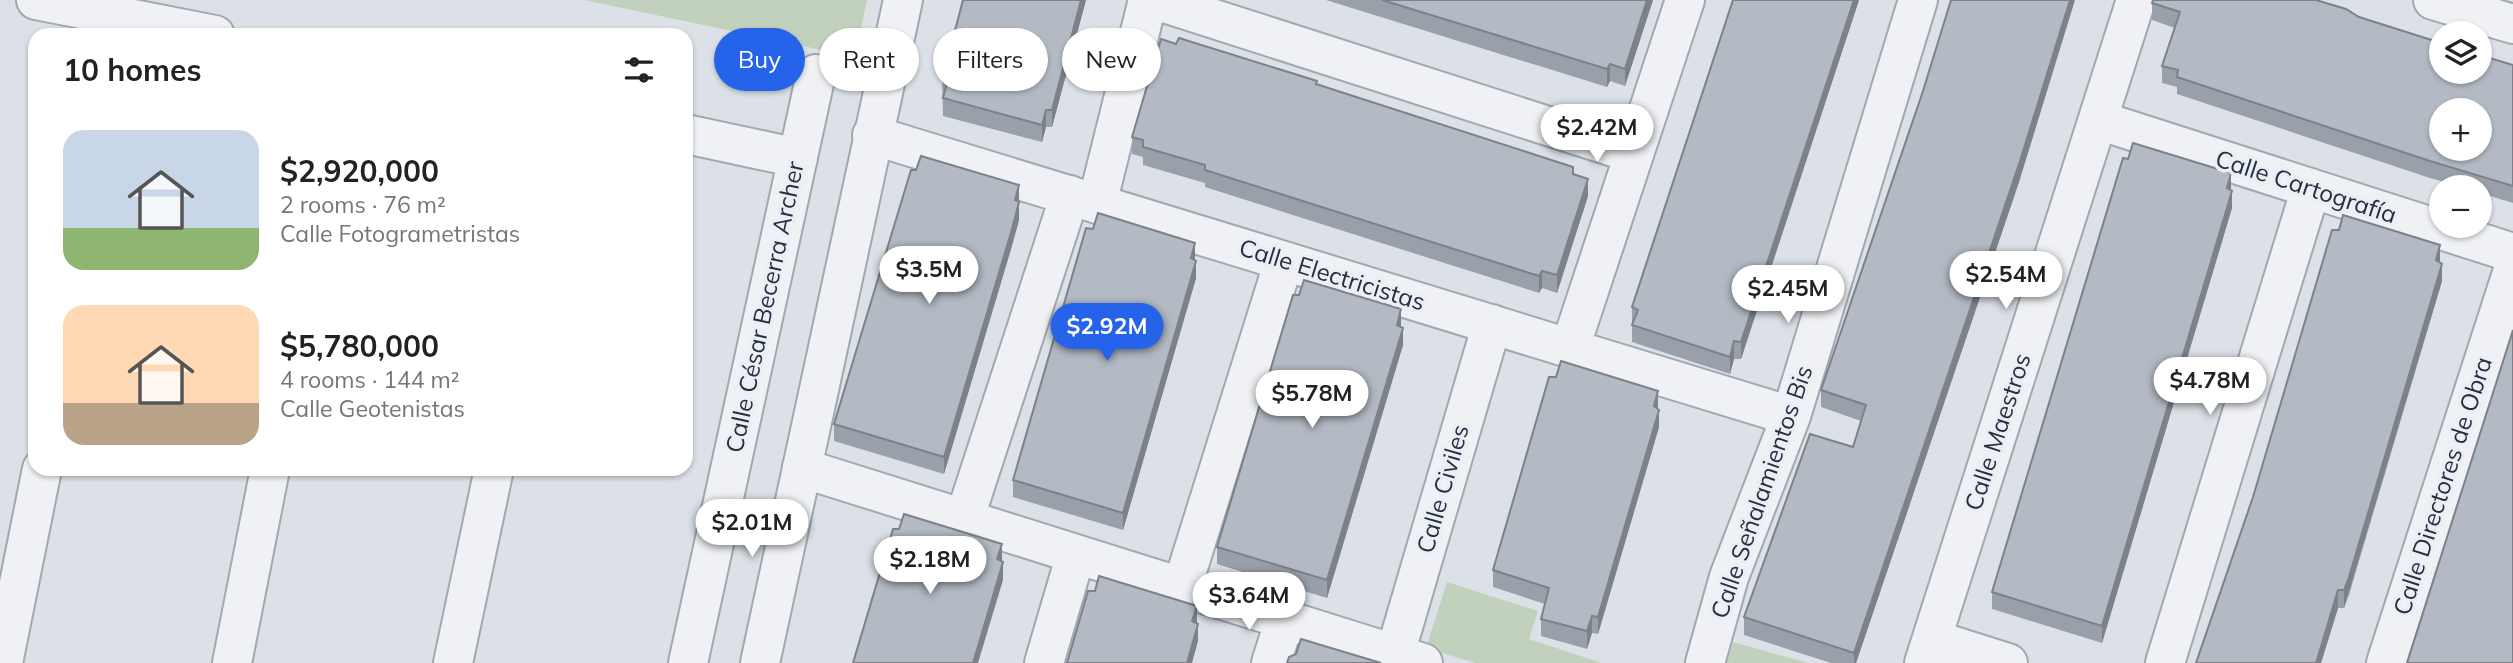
<!DOCTYPE html>
<meta charset="utf-8">
<style>
body{margin:0;font-family:Mulish,sans-serif;background:#f2f2f2;color:#222;height:100vh;display:flex;flex-direction:column;font-size:26px;white-space:nowrap}
*{box-sizing:border-box;margin:0}
p{font-size:23px;color:#767676}
.icon{flex:none;width:38px;height:38px;fill:none;stroke:currentColor;stroke-width:2;stroke-linecap:round;stroke-linejoin:round}
.map{position:relative;flex:1;overflow:hidden}
.sheet{position:absolute;left:28px;top:28px;width:665px;height:448px;display:flex;flex-direction:column;background:#fff;border-radius:21px;box-shadow:0 2px 5px #0004}
.sheet>*{flex:none}
.top-card{position:absolute;left:714px;top:28px;width:665px;height:63px;display:flex;gap:14px}
.fabs{position:absolute;left:2429px;top:21px;display:grid;gap:14px}
.fabs a{display:grid;place-items:center;width:63px;height:63px;border-radius:50%;background:#fff;box-shadow:0 2px 5px #0004;font-size:35px}
.price{position:absolute;translate:-50% -60px;padding:0 16px;border-radius:24px;background:#fff;color:#222;font-size:23px;line-height:46px;filter:drop-shadow(0 2px 4px #0008)}
.price::after{content:'';position:absolute;left:50%;top:42px;width:21px;height:16px;margin-left:-10px;background:inherit;clip-path:polygon(0 0,100% 0,50% 100%)}
.price.selected{background:#2563eb;color:#fff}
ul{padding:0;list-style:none}
li{display:flex;align-items:center;gap:21px;height:175px;padding:0 35px}
li span{display:grid;place-items:center;flex:none;width:196px;height:140px;border-radius:21px;color:#555}
li>.icon{margin-inline-start:auto}
span .icon{width:84px;height:84px;fill:#fffc;stroke-width:1}
li b{font-size:30px}
h2{display:flex;justify-content:space-between;align-items:center;height:84px;padding:0 35px;font-size:30px}
.tag{padding:0 24px;border-radius:32px;background:#fff;box-shadow:0 2px 5px #0004;font-size:24px;line-height:63px}
.tag.selected{background:#2563eb;color:#fff}
.map>svg:first-child{display:block}
.green{fill:#c2d1bd}
.lines{fill:none;stroke-linecap:round;stroke-linejoin:round}
.minor-casing{stroke:#a1a8b1;stroke-width:42}
.tertiary-casing{stroke:#a1a8b1;stroke-width:42}
.minor{stroke:#eff1f5;stroke-width:38}
.tertiary{stroke:#eff1f5;stroke-width:38}
.wall{fill:#9aa0a9}
.shaded-wall{fill:#7d8289}
.building{fill:#b3bac4;stroke:#7d8289;stroke-width:2;fill-rule:evenodd}
.labels{text-anchor:middle;stroke-width:7;stroke-linejoin:round;paint-order:stroke}
.street-label{font-size:24px;fill:#252f3e;stroke:#ebeff5}
</style>
<div class="map">
<svg width="2513" height="663" viewBox="0 0 2513 663">
<rect width="100%" height="100%" fill="#dce1e7"/>
<path class="green" d="M584,0h283l-12,57z
M1447,582l91,29 -9,28 73,24h-127l-49,-15z
M1733,642l75,21h-82z"/>
<g class="lines">
<defs>
<path id="minor" d="M36,0l179,35
M1155,0l477,153
M2098,120l415,133
M686,134l112,24
M872,135l919,281
M1097,204l51,-204
M1570,348l115,-348
M802,468l621,195
M964,520l106,-325
M1182,587l102,-326
M1932,639l76,24
M1395,654l97,-330
M3,663l39,-194
M232,663l38,-194
M453,663l41,-194
M688,663l128,-589
M1044,663l32,-109
M1271,663l14,-44
M1705,663l24,-86 62,-161 127,-416
M1924,663l212,-663
M2165,663l146,-475
M2386,663l127,-393"/>
<path id="tertiary" d="M2433,0l80,24
M760,663l143,-663"/>
</defs>
<use href="#minor" class="minor-casing"/>
<use href="#tertiary" class="tertiary-casing"/>
<use href="#minor" class="minor"/>
<use href="#tertiary" class="tertiary"/>
</g>
<path class="wall" d="M963,0h123l-34,127h-6l-4,15 -99,-26 -1,-36z
M1326,0h327l-28,86 -15,-5 -3,6z
M1733,0h126l-118,359h-7l-4,15 -98,-32v-35z
M2152,3l207,14 154,48v138l-33,-10v-6h-18l-32,-9 -253,-84v-7l-15,-4v-17l13,-38 -23,-8z
M1176,44l141,40 256,90 15,22 -31,97 -15,-5 -3,5 -334,-106v-4l-62,-18v-8l-11,-3v-17z
M1923,91l97,88 -164,484h-25l-87,-28v-18l109,-170 8,-26 -40,-14v-17z
M1019,185v35l-75,254 -110,-33v-17z
M2231,190l1,18 -130,435 -110,-34v-17z
M1195,261l1,17 -73,252 -110,-33v-17z
M2440,263l2,18 -93,314 -5,13h-6l-17,55h-125l57,-166z
M1401,327l2,18 -76,253 -110,-34v-17z
M1658,409l1,18 -61,207 -6,-1 -5,16 -46,-13v-17l4,-15 -52,-17v-17z"/>
<path class="shaded-wall" d="M1081,0h5l-34,127v-17z
M1647,0h6l-28,86v-17z
M1854,0h5l-118,359v-17z
M2070,0h5l-55,179 -164,484h-2v-10z
M1610,64v17l-3,6v-18z
M1046,110v17l-4,15v-17z
M2231,173v17l-4,-2z
M1588,179v17l-31,97v-18z
M1019,185v18l-4,-3z
M2232,191v17l-130,435v-17z
M1019,202v18l-7,26 -68,228v-17z
M1195,243v17l-4,-2z
M2440,245v17l-4,15v-17z
M1196,261v17l-73,252v-17z
M2442,264v17l-98,327v-18z
M1542,271v17l-3,5v-17z
M1401,309v17l-4,16v-17z
M1403,328v17l-76,253v-18z
M1734,341v18l-4,15v-17z
M1658,391v17l-4,16v-18z
M1659,410v17l-61,207v-17z
M1002,544v17l-5,15v-17z
M1003,562v18l-25,83h-5z
M2338,590v18l-17,55h-5z
M1197,606v17l-5,-2z
M1592,616v17l-5,16v-18z
M1198,624v17l-6,22h-5z"/>
<path class="building" d="M963,0h118l-29,110h-6l-4,15 -99,-27 4,-15 -5,-3z
M1382,0h265l-22,69 -15,-5 -3,5z
M1733,0h121l-113,342 -7,-1 -4,16 -98,-32 6,-15 -6,-3z
M1951,0h119l-50,161 -166,492 -110,-36 66,-183 43,13 13,-42 -45,-15 102,-299z
M2153,0h163l30,9 13,8 82,26v29h39v-17l33,10v121l-83,-25 -253,-84 1,-7 -16,-4 18,-54 -28,-9zM2441,110h39v39h-39z
M1179,38l138,43 -1,3 257,83v7l15,5 -31,96 -15,-4 -3,5 -334,-106v-5l-62,-18v-7l-11,-3 29,-98 15,5z
M2133,143l98,30 -4,15 5,3 -130,435 -110,-34 131,-434 5,1z
M921,156l98,29 -4,15 4,2 -7,27 -68,228 -110,-33 77,-254h5z
M1098,213l97,30 -4,15 5,3 -73,252 -110,-33 73,-252 7,1z
M2343,215l97,30 -4,15 6,4 -93,313 -5,13h-6l-22,73h-120l57,-166 79,-267h7z
M1304,280l97,29 -4,16 6,3 -76,252 -110,-33 76,-252h6z
M2513,330v333h-106z
M1561,361l97,30 -4,15 5,4 -61,207 -6,-1 -5,15 -46,-12 8,-31 -56,-18 56,-193h7z
M904,514l98,30 -5,15 6,3 -30,101h-120l40,-134h6z
M1099,576l98,30 -5,15 6,3 -11,39h-120l21,-72h7z
M1301,639l80,24h-94l2,-6 7,-3z"/>
<g class="labels">
<g class="street-label">
<text transform="translate(2306 187) rotate(18)" y="8">Calle Cartografía</text>
<text transform="translate(1332 275) rotate(17)" y="8">Calle Electricistas</text>
<text transform="translate(765 307) rotate(-78)" y="8">Calle César Becerra Archer</text>
<text transform="translate(1998 432) rotate(-72)" y="8">Calle Maestros</text>
<text transform="translate(2443 486) rotate(-72)" y="8">Calle Directores de Obra</text>
<text transform="translate(1443 489) rotate(-74)" y="8">Calle Civiles</text>
<text transform="translate(1762 492) rotate(-71)" y="8">Calle Señalamientos Bis</text>
</g>
</g>
</svg>
<div class="fabs">
<a><svg class="icon" aria-label="layers" viewBox="0 0 24 24"><path d="M12 4l9 5-9 5-9-5zM3 14l9 5 9-5"/></svg></a>
<a>+</a>
<a>−</a>
</div>
<b class="price" style="left:1597px;top:164px">$2.42M</b>
<b class="price" style="left:929px;top:306px">$3.5M</b>
<b class="price" style="left:2006px;top:311px">$2.54M</b>
<b class="price" style="left:1788px;top:325px">$2.45M</b>
<b class="price selected" style="left:1107px;top:363px">$2.92M</b>
<b class="price" style="left:2210px;top:417px">$4.78M</b>
<b class="price" style="left:1312px;top:430px">$5.78M</b>
<b class="price" style="left:752px;top:559px">$2.01M</b>
<b class="price" style="left:930px;top:596px">$2.18M</b>
<b class="price" style="left:1249px;top:632px">$3.64M</b>
<div class="top-card">
<a class="tag selected">Buy</a>
<a class="tag">Rent</a>
<a class="tag">Filters</a>
<a class="tag">New</a>
</div>
<section class="sheet">
<h2>10 homes<svg class="icon" aria-label="filters" viewBox="0 0 24 24"><path d="M4 7h16M4 17h16"/><circle cx="9" cy="7" r="2"/><circle cx="15" cy="17" r="2"/></svg></h2>
<ul>
<li><span style="background:linear-gradient(#c9d6e8 70%,#8fb573 0)"><svg class="icon" aria-label="home" viewBox="0 0 24 24"><path d="M3 11l9-7 9 7M6 9v11h12V9"/></svg></span><div><b>$2,920,000</b><p>2 rooms · 76 m²</p><p>Calle Fotogrametristas</p></div></li>
<li><span style="background:linear-gradient(#ffd9b3 70%,#b9a48a 0)"><svg class="icon" aria-label="home" viewBox="0 0 24 24"><path d="M3 11l9-7 9 7M6 9v11h12V9"/></svg></span><div><b>$5,780,000</b><p>4 rooms · 144 m²</p><p>Calle Geotenistas</p></div></li>
</ul>
</section>
</div>
